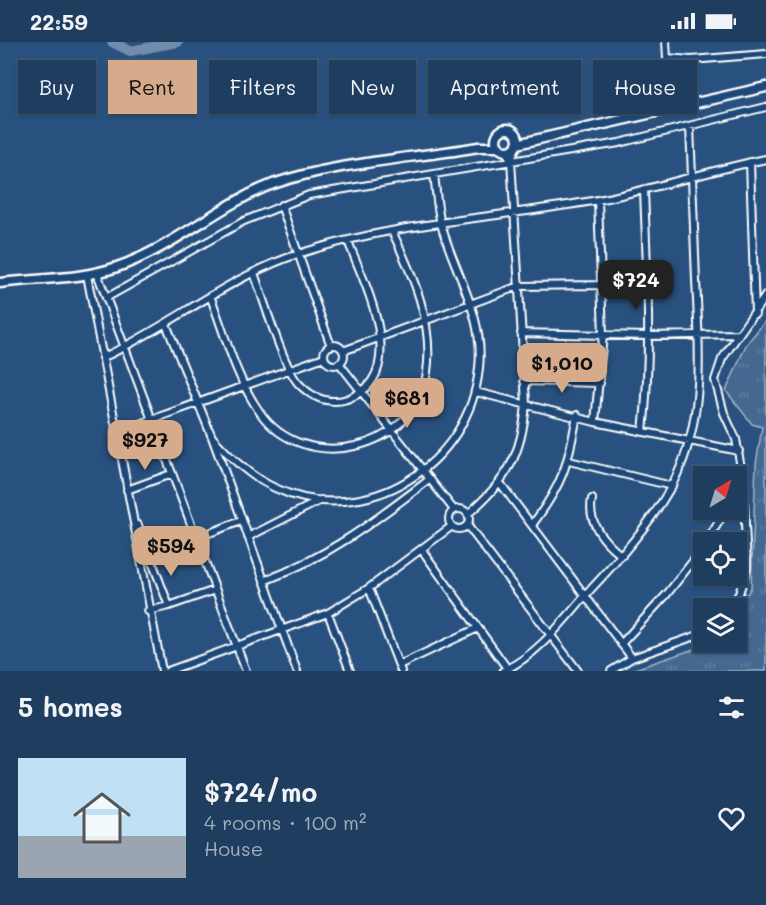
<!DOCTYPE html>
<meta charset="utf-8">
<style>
body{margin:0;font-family:Mali,sans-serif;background:#2b4868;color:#f1f3f6;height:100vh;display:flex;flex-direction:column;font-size:22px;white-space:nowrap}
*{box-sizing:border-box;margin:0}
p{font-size:20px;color:#a1aebd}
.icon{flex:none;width:33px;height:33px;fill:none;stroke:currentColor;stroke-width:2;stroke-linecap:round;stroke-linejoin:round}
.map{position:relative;height:629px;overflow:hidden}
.side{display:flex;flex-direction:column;background:#1e3d5f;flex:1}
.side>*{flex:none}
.hud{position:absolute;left:18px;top:18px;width:730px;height:54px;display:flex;gap:12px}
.needle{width:39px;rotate:38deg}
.fabs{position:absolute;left:693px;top:424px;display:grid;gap:12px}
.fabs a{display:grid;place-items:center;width:54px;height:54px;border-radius:0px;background:#1e3d5f;box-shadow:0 2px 4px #0004,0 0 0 2px #3c5674;font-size:30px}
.price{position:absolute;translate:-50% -51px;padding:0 14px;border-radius:12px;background:#d6ab8b;color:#111;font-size:20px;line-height:39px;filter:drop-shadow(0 2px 3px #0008)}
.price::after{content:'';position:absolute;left:50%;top:36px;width:18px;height:14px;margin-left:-9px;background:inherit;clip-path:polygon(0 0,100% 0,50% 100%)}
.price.on{background:#222;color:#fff}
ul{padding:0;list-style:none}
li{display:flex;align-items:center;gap:18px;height:150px;padding:0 18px}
li span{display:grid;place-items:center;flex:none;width:168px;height:120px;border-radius:0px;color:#555}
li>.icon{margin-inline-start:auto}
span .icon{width:72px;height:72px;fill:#fffc;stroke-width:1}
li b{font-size:26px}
h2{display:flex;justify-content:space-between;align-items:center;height:72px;padding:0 18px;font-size:26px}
.pill{padding:0 21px;border-radius:0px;background:#1e3d5f;box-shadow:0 2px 4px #0004,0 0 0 2px #3c5674;font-size:21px;line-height:54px}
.pill.on{background:#d6ab8b;color:#111}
.status{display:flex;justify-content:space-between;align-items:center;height:42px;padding:0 30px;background:#1e3d5f;direction:ltr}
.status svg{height:16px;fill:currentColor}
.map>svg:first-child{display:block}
.grass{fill:url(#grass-tufts);stroke:#a2b4c8;stroke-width:1.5}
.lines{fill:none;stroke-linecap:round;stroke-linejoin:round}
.river{stroke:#718dab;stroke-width:10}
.street-casing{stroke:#fff;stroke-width:10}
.secondary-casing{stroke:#fff;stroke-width:13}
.street{stroke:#1f4a7a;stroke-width:6}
.secondary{stroke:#1f4a7a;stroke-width:8}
</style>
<div class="status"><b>22:59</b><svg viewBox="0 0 49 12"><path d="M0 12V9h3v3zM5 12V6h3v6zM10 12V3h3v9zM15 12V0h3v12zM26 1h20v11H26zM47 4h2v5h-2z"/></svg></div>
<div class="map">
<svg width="766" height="629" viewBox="0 0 766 629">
<defs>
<pattern id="grass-tufts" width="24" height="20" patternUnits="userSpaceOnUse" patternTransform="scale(1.5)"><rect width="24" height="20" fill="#446890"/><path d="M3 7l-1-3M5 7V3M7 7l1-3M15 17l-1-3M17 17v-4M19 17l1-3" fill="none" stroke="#607fa1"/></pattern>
</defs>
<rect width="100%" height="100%" fill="#28517f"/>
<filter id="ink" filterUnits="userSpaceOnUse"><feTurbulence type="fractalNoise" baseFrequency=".0167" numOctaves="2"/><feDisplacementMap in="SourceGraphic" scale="12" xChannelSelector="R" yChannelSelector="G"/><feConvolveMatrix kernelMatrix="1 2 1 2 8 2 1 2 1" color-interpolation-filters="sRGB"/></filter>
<g filter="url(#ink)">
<path class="grass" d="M766,278v351h-137l86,-29h21l1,-33 14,-21 5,-124 6,-37 -10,-3 -26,-33 20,-46z"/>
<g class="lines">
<path class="river" d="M112,0l18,9 48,-9"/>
<defs>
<path id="street" d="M666,0l1,16 24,2 75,-6
M505,108l6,10
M750,120l5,152
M281,163l50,141
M97,231l149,398
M254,231c9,24 29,93 44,110 13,14 30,22 49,16 66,-23 17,-116 1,-158
M87,233l75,396
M106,256l138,-77 65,-26 310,-52 147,-36
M211,256c14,37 25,80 48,113 44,66 158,40 168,-39 7,-49 -14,-96 -34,-139
M166,282l46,113 85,234
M521,291l128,3 89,-2
M324 313a10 10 0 1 1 20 0a10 10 0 1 1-20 0Z
M343,309l176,-65 81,-1
M102,316c67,-31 126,-81 196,-104 97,-32 201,-36 300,-54 57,-11 112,-30 168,-41
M339,321l115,147
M524,339l76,2
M476,350l119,30 144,29
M595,380l8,-87 -5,-135
M643,390c9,-81 4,-161 1,-242
M115,391l209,-76
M212,395c19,21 37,39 63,51 91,43 195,-23 204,-120 6,-52 -25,-96 -38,-144 -4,-16 -5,-34 -7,-50
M569,419l103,25
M500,441l132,175
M127,448l44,-16
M736,450l7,-12
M592,457c-5,23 12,43 30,57
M449 477a10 10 0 1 1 20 0a10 10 0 1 1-20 0Z
M468,472c39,-34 54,-58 58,-111l-15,-243 5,-13
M138,483l31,81 -21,5
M467,483l111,146
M532,483c31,-41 36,-60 45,-110
M248,495l73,-37
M196,496l45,-17
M706,501l20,-33
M422,508l87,121
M264,539c65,-24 112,-61 166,-102
M369,546l32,83
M169,564l46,-16
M728,567l11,-15 8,-27 -4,-87 -7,-41 -12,-26 -9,-33 7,-21 44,-64
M328,571l22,58
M621,602l46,-50 37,-47
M399,623l79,-37
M168,629l160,-58 41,-25 83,-62
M503,629c38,-18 62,-53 89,-83 30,-32 72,-80 88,-120 25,-59 19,-126 16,-188 -2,-52 -4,-103 -6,-154
M611,629l21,-13 72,-25"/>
<path id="secondary" d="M496 98a11 11 0 1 1 22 0a11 11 0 1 1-22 0Z
M517,102l249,-57
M0,241c38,-5 80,-3 117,-16 56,-19 101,-62 156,-83 60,-21 141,-26 206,-37h20"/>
</defs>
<use href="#street" class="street-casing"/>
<use href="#secondary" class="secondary-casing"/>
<use href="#street" class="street"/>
<use href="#secondary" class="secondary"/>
</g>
</g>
</svg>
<div class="fabs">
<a><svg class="needle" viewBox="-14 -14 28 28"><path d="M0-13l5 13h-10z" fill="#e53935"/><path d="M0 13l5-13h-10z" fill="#a1aebd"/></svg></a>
<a><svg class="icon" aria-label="locate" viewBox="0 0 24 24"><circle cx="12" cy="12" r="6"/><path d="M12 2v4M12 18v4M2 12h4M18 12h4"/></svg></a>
<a><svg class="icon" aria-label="layers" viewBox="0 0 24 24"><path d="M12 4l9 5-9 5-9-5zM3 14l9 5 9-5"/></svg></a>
</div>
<b class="price on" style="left:636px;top:269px">$724</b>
<b class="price" style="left:562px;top:352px">$1,010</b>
<b class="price" style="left:407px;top:387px">$681</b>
<b class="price" style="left:145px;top:429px">$927</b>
<b class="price" style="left:171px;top:535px">$594</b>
<div class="hud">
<a class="pill">Buy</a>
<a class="pill on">Rent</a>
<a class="pill">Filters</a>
<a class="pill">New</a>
<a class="pill">Apartment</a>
<a class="pill">House</a>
</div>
</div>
<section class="side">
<h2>5 homes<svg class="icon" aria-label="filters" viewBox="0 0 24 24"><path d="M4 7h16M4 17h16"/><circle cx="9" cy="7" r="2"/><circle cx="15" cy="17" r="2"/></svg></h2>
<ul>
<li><span style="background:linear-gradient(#bfe0f5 65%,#9aa5b1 0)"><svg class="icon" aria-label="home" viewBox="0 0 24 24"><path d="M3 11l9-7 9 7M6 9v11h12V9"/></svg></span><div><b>$724/mo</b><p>4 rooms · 100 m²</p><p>House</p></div><svg class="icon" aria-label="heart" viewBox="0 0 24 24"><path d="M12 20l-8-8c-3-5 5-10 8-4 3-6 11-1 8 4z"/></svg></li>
</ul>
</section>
